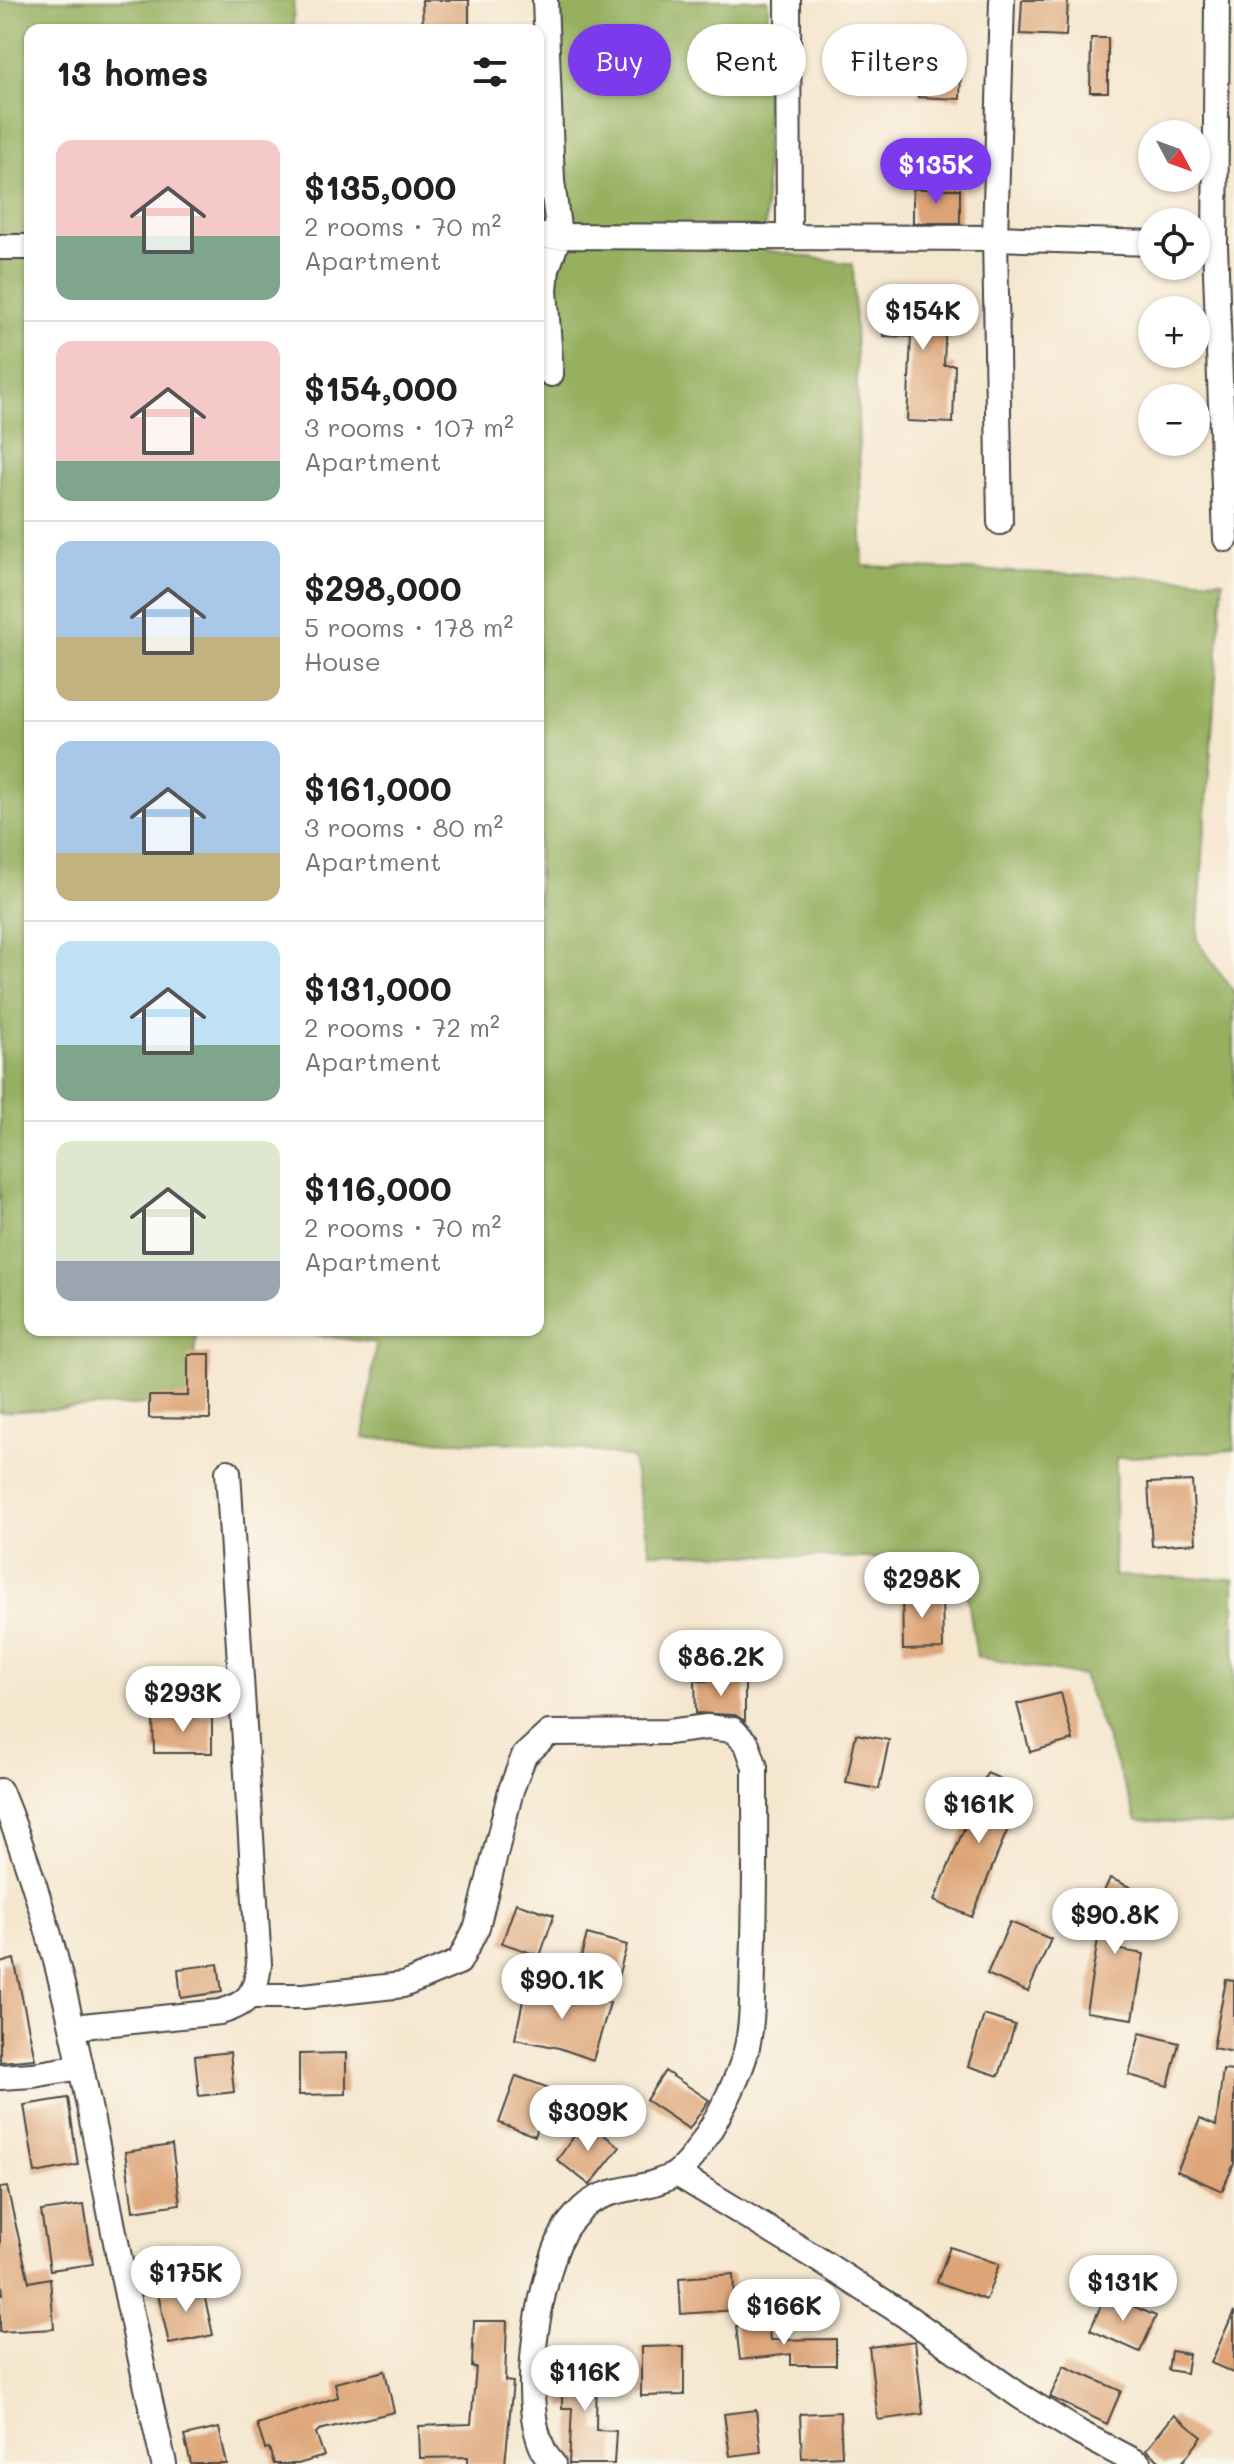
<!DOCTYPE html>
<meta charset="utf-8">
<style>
body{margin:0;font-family:Mali,sans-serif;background:#f6f6f6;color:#202124;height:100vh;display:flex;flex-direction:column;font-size:30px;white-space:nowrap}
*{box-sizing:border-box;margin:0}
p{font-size:26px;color:#757577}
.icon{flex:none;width:44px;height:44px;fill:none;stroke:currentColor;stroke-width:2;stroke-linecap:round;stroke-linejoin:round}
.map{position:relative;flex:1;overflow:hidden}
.sheet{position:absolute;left:24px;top:24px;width:520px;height:1312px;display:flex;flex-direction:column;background:#fff;border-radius:16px;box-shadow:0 2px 6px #0004}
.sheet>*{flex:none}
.top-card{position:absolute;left:568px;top:24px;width:546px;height:72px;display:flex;gap:16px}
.needle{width:52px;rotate:131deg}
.buttons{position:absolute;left:1138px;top:120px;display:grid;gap:16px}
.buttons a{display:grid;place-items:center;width:72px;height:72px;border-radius:50%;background:#fff;box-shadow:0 2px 6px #0004;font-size:40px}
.price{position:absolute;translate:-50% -68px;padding:0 18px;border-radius:28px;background:#fff;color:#222;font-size:26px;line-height:52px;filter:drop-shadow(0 2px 4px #0008)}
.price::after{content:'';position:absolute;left:50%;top:48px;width:24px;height:18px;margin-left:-12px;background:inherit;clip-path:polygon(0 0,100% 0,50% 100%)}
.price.current{background:#7c3aed;color:#fff}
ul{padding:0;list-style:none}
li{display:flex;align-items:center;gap:24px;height:200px;padding:0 32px}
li+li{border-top:2px solid #e0e0e0}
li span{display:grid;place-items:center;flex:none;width:224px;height:160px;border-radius:16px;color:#555}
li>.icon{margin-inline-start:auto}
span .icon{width:96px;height:96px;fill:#fffc;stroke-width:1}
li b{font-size:34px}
h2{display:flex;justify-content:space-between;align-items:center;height:96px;padding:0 32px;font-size:34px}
.tag{padding:0 28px;border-radius:36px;background:#fff;box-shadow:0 2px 6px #0004;font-size:28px;line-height:72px}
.tag.current{background:#7c3aed;color:#fff}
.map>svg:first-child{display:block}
.forest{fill:#96b061;stroke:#606e46;stroke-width:2}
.building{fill:#dda477}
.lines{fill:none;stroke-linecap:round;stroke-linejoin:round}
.street-casing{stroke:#494743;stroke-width:28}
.street{stroke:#fff;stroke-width:24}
</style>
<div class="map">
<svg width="1234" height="2464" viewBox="0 0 1234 2464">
<rect width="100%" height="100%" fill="#fbf7ec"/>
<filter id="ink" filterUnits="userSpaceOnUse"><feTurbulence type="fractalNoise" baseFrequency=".0125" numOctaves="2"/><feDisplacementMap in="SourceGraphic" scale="16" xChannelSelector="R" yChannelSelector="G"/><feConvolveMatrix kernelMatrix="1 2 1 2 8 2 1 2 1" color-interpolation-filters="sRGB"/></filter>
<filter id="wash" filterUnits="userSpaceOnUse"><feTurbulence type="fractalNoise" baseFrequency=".006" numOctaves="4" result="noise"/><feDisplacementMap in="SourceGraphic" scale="32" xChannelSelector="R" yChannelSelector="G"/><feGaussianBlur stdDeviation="1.8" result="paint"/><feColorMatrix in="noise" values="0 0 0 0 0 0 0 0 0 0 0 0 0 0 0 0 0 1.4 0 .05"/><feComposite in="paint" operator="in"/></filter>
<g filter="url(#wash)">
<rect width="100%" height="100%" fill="#f5e6ce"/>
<path class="forest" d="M0,0h294l-1,30h-263v1300h167l-8,72 -189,10z
M556,0h212l-3,250 88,14 10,302 360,14 -26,360 37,52v458l-118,8 -2,118 120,3v247l-97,-6 -54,-144 -106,-19 -15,-96 -312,-9 -18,-94 -82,-14 -186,-6 12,-95 -96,-13h258v-1074h5z"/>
<g id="blocks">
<path class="building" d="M422,0h47v29l-46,1z
M1022,0h46l-2,36 -46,-2z
M1091,38h17v54h-18z
M920,47l42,2 -2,50 -42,-2z
M913,189h47v34h-47z
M885,290l62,2 -3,73h11l-2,58 -46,-2 4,-84 -28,-1z
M188,1354h22v65l-61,-1v-22h39z
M1192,1481l4,62 -44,3 -4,-63z
M942,1589l1,60 -40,1 -1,-60z
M695,1681h50v40l-10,-6 -39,-2z
M1061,1693l12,47 -43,12 -13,-48z
M212,1715v38h-58l-1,-37z
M856,1734l33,6 -10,49 -33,-6z
M987,1773l37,16 -52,128 -38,-16z
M1110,1878l31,14 -26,57 29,5 -11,65 -47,-7 14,-85 -10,-4z
M516,1903l38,12 -14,41 -38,-13z
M1010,1922l41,17 -23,53 -41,-18z
M587,1934l40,11 -10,35 -39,-12z
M14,1959l21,100 -35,3v-99z
M218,1964l4,28 -41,6 -3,-29z
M1226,1980l8,1v71l-21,-4z
M526,1986l84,17 -17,57 -34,-12 -44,-9z
M984,2015l31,10 -16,51 -31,-10z
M1140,2033l39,10 -11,43 -39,-11z
M230,2052l4,40 -35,4 -4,-40z
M346,2053v41l-47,1v-41z
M1223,2070l11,1v93l-12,27 -45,-20 23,-52 16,7z
M665,2071l44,29 -20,29 -43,-29z
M516,2076l36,13 -17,47 -36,-13z
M68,2098l10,67 -43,8 -11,-68z
M585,2121l35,26 -30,38 -33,-25z
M172,2145l8,59 -47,7 -8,-59z
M7,2187l22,95 21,-4 4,51 -54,3v-39l3,1 -3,-31v-75z
M84,2205l9,59 -43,6 -9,-59z
M950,2247l49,17 -13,36 -49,-18z
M733,2274l2,36 -54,4 -2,-36z
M202,2285l11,50 -44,9 -11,-50z
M1106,2294l50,22 -16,36 -50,-22z
M1234,2311v62l-23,-10z
M474,2321h33l-2,60 8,1 -8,82h-37v-7l-48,1 -1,-32 52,-2 5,-57h-4z
M768,2322l2,18 66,-1v26h-45v-11l-51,6 -4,-34z
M915,2341l8,73 -45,6 -9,-73z
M684,2346v49l-43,1v-49z
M1171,2351l18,3 -3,19 -18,-3z
M562,2357h35l-1,73 20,1 -2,33h-45l3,-56h-10z
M1064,2366l57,25 -14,33 -57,-27z
M385,2371l9,41 -75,18 -3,3 8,23 -26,8h-24l-5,-16 -4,1 -8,-25 81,-27 -3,-14z
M756,2410l5,42 -31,4 -6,-42z
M840,2412l2,44 -40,2 -2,-44z
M1174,2415l28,22 -21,27h-18l-17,-14z
M219,2428l8,36h-36l-7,-28z"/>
</g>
</g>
<g filter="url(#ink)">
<use href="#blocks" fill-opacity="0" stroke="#494743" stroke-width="2"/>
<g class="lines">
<defs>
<path id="street" d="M545,0l7,181 7,54 -12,34 -2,21 6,84
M788,0l1,236
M1217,0l-2,245 11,294
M538,236l457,2 157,5
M0,247h30
M1000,522l-5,-284 7,-238
M0,1791c54,130 80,268 107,405 17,90 37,179 57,268
M250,1996h54l99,-11 56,-23 18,-35 34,-137 13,-34 25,-23 119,-1 39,-5 26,3 14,14 8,23c0,66 1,133 -2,200 -1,27 0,57 -7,84 -8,31 -44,101 -68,121 -6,6 -19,9 -27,12 -23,6 -50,7 -68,24 -6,6 -15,15 -19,23 -25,48 -52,190 -11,233
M73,2027l147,-15c29,-8 36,-19 39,-48l-31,-492
M0,2077l33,-2 48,-8
M677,2174l139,84 87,56 117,82 60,37 59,31"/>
</defs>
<use href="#street" class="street-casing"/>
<use href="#street" class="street"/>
</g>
</g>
</svg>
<div class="buttons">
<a><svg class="needle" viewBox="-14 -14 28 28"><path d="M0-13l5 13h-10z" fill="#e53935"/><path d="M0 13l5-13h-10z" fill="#757577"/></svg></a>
<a><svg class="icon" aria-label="locate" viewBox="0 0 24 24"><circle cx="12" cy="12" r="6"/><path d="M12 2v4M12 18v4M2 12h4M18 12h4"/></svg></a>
<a>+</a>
<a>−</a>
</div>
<b class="price current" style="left:936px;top:206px">$135K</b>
<b class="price" style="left:923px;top:352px">$154K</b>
<b class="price" style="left:922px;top:1620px">$298K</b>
<b class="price" style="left:721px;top:1698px">$86.2K</b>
<b class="price" style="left:183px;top:1734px">$293K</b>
<b class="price" style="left:979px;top:1845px">$161K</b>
<b class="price" style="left:1115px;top:1956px">$90.8K</b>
<b class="price" style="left:562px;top:2021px">$90.1K</b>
<b class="price" style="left:588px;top:2153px">$309K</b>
<b class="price" style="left:186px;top:2314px">$175K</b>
<b class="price" style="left:1123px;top:2323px">$131K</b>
<b class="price" style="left:784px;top:2347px">$166K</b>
<b class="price" style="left:585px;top:2413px">$116K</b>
<div class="top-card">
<a class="tag current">Buy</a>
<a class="tag">Rent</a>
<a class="tag">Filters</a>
</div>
<section class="sheet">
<h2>13 homes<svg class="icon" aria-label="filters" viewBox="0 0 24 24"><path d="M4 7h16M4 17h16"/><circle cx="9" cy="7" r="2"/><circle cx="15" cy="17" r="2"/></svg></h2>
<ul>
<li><span style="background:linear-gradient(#f6c9c9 60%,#7fa58c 0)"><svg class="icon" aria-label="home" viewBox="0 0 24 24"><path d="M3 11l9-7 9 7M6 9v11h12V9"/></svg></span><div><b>$135,000</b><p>2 rooms · 70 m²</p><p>Apartment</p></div></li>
<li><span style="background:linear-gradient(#f6c9c9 75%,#7fa58c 0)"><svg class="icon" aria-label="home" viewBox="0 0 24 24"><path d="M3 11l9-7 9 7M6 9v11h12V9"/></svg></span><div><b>$154,000</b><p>3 rooms · 107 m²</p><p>Apartment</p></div></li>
<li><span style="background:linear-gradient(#a9c7e8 60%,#c2b280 0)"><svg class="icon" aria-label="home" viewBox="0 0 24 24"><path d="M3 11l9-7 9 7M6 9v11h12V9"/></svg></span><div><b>$298,000</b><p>5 rooms · 178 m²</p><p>House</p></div></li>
<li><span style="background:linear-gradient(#a9c7e8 70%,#c2b280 0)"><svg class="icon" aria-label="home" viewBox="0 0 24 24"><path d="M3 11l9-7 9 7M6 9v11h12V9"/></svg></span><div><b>$161,000</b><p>3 rooms · 80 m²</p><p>Apartment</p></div></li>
<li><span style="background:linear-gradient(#bfe0f5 65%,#7fa58c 0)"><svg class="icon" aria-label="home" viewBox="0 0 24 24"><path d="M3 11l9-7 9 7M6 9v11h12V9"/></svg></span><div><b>$131,000</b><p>2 rooms · 72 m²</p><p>Apartment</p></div></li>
<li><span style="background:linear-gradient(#dfe7d0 75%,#9aa5b1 0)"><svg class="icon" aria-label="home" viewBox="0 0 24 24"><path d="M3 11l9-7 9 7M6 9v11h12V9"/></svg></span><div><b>$116,000</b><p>2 rooms · 70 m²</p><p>Apartment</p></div></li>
</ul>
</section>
</div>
